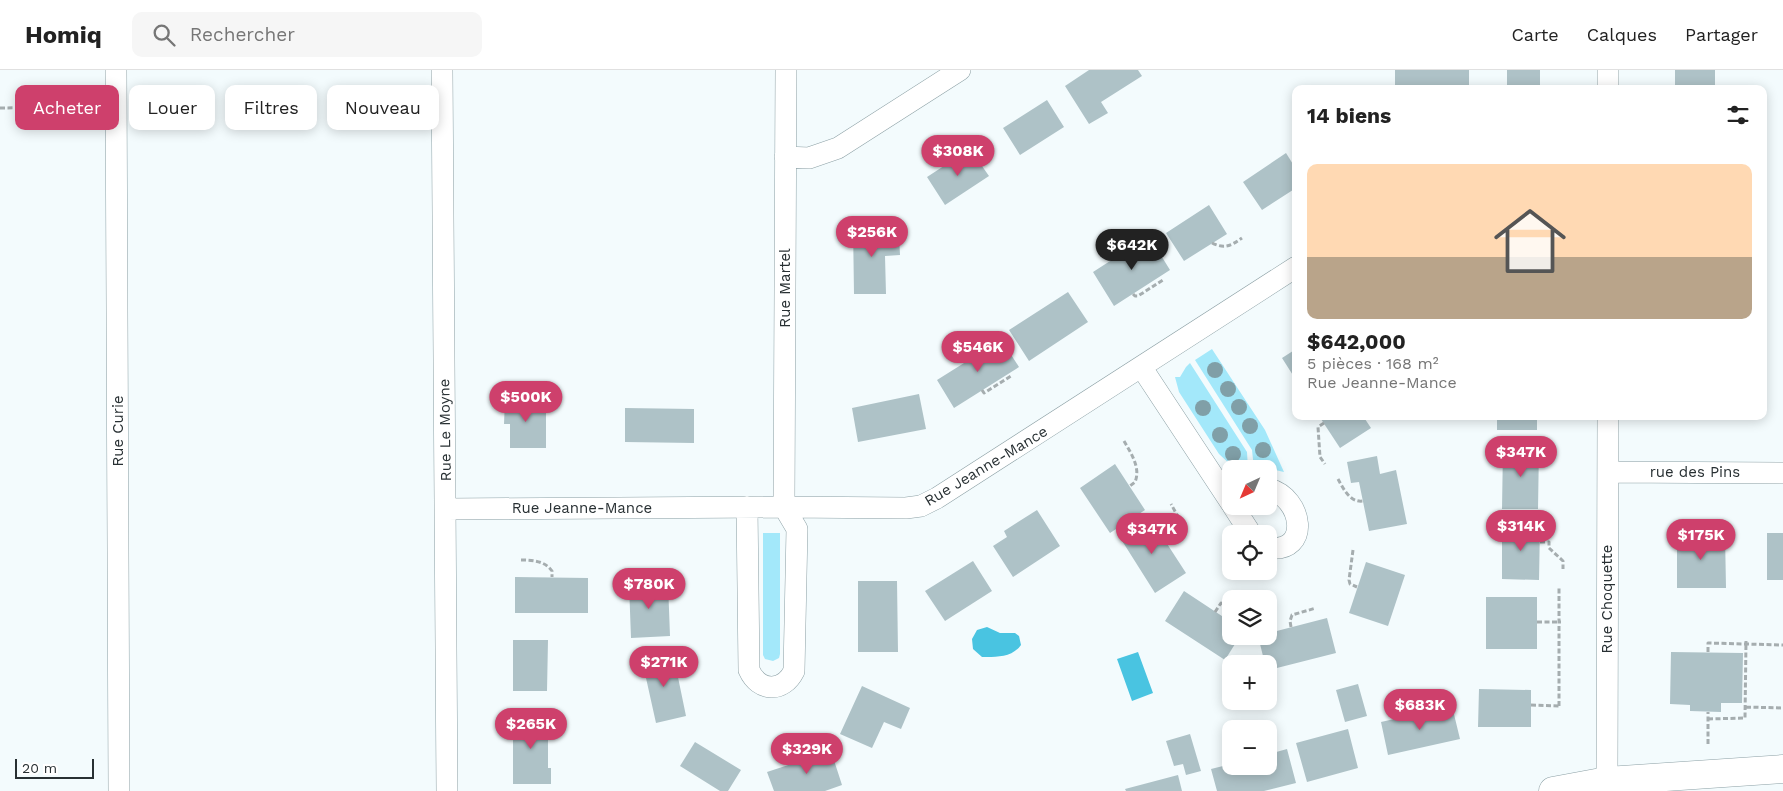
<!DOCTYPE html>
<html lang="fr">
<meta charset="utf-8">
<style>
body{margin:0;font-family:"Work Sans",sans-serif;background:#f6f6f6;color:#222;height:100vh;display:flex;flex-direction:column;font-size:19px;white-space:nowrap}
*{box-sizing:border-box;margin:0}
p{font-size:16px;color:#767676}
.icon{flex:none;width:28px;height:28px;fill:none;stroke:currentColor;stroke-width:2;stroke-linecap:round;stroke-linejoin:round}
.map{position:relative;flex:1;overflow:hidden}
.sheet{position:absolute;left:1292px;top:15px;width:475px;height:335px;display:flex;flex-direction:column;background:#fff;border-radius:10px;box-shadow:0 2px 12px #0003}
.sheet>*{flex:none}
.hud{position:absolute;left:15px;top:15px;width:475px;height:45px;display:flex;gap:10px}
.needle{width:32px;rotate:224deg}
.controls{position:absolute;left:1222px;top:390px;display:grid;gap:10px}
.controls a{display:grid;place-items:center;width:55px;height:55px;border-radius:10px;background:#fff;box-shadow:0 2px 12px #0003;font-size:25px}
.scale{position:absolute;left:15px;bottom:12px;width:79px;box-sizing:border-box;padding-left:5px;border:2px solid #283033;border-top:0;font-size:14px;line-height:18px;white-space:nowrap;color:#283033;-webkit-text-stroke:4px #fff;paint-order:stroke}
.price{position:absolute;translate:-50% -42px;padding:0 11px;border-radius:18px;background:#ce406c;color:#fff;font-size:16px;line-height:32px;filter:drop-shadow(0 1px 2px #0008)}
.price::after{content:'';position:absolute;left:50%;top:30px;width:15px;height:11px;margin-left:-8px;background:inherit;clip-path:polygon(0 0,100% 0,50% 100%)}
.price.active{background:#222;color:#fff}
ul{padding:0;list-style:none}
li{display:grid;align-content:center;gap:10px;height:265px;padding:0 15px}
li+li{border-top:1px solid #e0e0e0}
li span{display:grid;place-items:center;height:155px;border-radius:10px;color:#555}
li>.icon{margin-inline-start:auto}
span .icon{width:90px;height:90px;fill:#fffc;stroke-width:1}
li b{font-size:21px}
h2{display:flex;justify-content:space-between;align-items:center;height:60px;padding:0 15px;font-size:21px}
.tag{padding:0 18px;border-radius:10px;background:#fff;box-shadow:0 2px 12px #0003;font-size:18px;line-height:45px}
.tag.active{background:#ce406c;color:#fff}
header{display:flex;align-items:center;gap:30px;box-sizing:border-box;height:70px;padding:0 25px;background:#fff;border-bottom:1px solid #e0e0e0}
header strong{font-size:24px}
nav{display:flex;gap:28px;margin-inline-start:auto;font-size:18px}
.search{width:350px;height:45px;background:#f6f6f6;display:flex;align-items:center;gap:12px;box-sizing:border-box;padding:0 18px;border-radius:10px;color:#767676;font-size:19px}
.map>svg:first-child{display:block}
.green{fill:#a3e8fa}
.water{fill:#49c4e1}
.building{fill:#aec2c7}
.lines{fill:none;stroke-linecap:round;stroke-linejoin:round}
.minor-casing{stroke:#8ca0a5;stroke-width:22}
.tertiary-casing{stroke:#8ca0a5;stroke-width:29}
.path{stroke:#a5adaf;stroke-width:3;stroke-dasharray:5 2.5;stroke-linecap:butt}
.minor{stroke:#fff;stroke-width:21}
.tertiary{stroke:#fff;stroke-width:28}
.tree{fill:#809fa7}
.labels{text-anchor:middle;stroke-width:4;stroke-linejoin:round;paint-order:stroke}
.street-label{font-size:15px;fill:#283033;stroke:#fff}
</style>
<header>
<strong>Homiq</strong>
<div class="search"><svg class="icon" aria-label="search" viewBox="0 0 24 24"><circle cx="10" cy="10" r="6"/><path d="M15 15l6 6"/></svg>Rechercher</div>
<nav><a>Carte</a><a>Calques</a><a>Partager</a></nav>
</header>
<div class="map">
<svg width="1783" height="721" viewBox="0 0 1783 721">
<rect width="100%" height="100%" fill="#f3fbfd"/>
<path class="green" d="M1212,279l53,81 19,42 -13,-3h-17l-2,-19 -57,-90z
M1190,293l57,89 1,17h-7l-9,-3 -13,-12 -40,-62 -4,-15h5l6,-10z
M763,463h17v121l-1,4 -6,3 -8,-2 -2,-4z"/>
<path class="water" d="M987,557l13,6h15l4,3 2,9c-9,13 -26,12 -39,12l-9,-8 -1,-10 5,-9z
M1138,582l15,41 -21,8 -15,-42z"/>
<path class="building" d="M1089,0h49l4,6 -41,26 7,11 -19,11 -24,-38z
M1395,0h74v19h-74z
M1507,0h33v19h-33z
M1675,0h40v19h-40z
M1047,30l17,27 -44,28 -17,-27z
M970,79l19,27 -44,29 -18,-28z
M1286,83l10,16v19l-34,22 -19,-28z
M1209,135l18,29 -43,27 -18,-28z
M853,155h32v9h14l1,21 -15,1 1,38h-32z
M1149,166l21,34 -56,36 -21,-34z
M1068,222l20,30 -59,39 -20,-31z
M999,266l20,31 -65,41 -17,-28 43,-27 -2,-3z
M1296,279v31l-14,-22z
M919,324l7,35 -68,13 -6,-34z
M505,329l41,1v48h-36v-24h-6z
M625,338l69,1v34l-69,-1z
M1319,346h44l8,12 -31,20z
M1497,346h40v14h-40z
M1503,377h36l-1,62h-36z
M1377,386l3,18 16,-4 11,54 -38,7 -10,-49 -8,1 -4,-21z
M1115,394l30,46 -35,23 -30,-45z
M1037,440l23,36 -47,31 -20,-31 14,-9 -3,-6z
M1149,446l37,57 -31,20 -36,-57z
M1502,455l38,1 -1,54 -37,-1z
M1767,463h16v47h-16z
M1677,464h48l1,54h-49z
M973,491l19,30 -47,30 -20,-30z
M1366,492l39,13 -17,51 -39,-13z
M515,507l73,1v35h-73z
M858,511h39l1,71h-40z
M668,513l2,53 -39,2 -2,-54z
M1184,521l47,31v14h9l-15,24 -60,-39z
M1486,527h51v52h-51z
M1327,548l9,35 -67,17v-6h-4l-7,-28h11v-3z
M513,570h35l-1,51h-34z
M1671,582l72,1 -1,50h-21v9l-31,-1v-6l-20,-1z
M673,583l13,63 -30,7 -14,-63z
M1358,614l9,32 -22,6 -9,-32z
M862,616l48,22 -9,21 -17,-7 -12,26 -32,-14z
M1479,619l52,1v37h-53z
M1452,636l8,33 -72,16 -7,-33z
M513,645l35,1v52h3v16h-38z
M1348,659l10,39 -51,14 -11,-39z
M1190,664l11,37 -15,4 -3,-11 -9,2 -8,-25z
M695,672l46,28 -13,21h-8l-40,-25z
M1287,679l9,34 -32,8h-47l-6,-22 20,-5v2h38v-12z
M831,681l11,34 -17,6h-51l-7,-19z
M1178,705l4,16h-56l-1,-2z"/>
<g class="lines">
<defs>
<path id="minor" d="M116,0l3,721
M442,0l5,721
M1608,0v19
M785,87l24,1 29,-10 122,-78
M1142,298l89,135
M1608,402l175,1
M1269,419c34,9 42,64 0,59
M1233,436l18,28
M747,437l2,163c10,22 34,23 45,1l3,-142 -13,-22 2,-437
M446,439l338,-2 122,1 15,-2 16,-8 359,-231
M1607,711l1,-365"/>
<path id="tertiary" d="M1553,721l54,-10 176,-12"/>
</defs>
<use href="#minor" class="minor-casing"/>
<use href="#tertiary" class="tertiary-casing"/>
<path class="path" d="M0,38l92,-1
M1212,173c12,6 19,3 30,-5
M1133,224l2,2h3l25,-16
M982,320l2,3 27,-17
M1324,353l-6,4 2,30 5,7
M1124,371c7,12 17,27 11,41l-5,4
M1338,409c5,9 12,24 25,22
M1165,471l12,-10 4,-9 -10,-18
M1540,472h9v6l14,13v8
M1353,480l-4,30 1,4 7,3
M521,490c12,0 24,1 31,11v6
M1215,542l6,-9 10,7
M1537,552h24
M1291,557l-1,-6 2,-6 24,-7
M1708,582v-9l75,2
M1531,635l29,1
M1559,636v-118h1
M1746,637l37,1
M1708,649l37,-1 1,-77
M1708,674v-32"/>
<use href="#minor" class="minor"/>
<use href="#tertiary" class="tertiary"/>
</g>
<g class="tree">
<circle cx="1215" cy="300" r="8"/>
<circle cx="1228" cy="319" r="8"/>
<circle cx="1239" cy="337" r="8"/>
<circle cx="1203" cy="338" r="8"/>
<circle cx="1250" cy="356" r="8"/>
<circle cx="1220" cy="365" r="8"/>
<circle cx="1263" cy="380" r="8"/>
<circle cx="1233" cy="384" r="8"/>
</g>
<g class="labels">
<g class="street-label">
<text transform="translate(785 218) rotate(-90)" y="5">Rue Martel</text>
<text transform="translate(445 360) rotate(-91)" y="5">Rue Le Moyne</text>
<text transform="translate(118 361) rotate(-90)" y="5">Rue Curie</text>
<text transform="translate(986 396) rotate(-31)" y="5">Rue Jeanne-Mance</text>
<text x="1695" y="407">rue des Pins</text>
<text x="582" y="443">Rue Jeanne-Mance</text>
<text transform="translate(1607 529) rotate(-90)" y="5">Rue Choquette</text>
</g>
</g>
</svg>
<div class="controls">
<a><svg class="needle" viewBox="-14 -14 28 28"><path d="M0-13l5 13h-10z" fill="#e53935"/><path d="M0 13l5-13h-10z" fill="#767676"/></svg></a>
<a><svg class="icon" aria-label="locate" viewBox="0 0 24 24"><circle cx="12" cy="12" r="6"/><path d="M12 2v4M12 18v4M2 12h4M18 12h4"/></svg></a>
<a><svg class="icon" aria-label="layers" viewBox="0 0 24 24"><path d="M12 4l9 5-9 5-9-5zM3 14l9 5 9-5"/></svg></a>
<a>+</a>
<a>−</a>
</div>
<div class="scale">20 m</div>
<b class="price" style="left:958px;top:107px">$308K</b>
<b class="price" style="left:872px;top:188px">$256K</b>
<b class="price active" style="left:1132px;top:201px">$642K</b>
<b class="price" style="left:978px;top:303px">$546K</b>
<b class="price" style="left:526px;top:353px">$500K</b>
<b class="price" style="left:1521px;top:408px">$347K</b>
<b class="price" style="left:1521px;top:482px">$314K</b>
<b class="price" style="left:1152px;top:485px">$347K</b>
<b class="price" style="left:1701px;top:491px">$175K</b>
<b class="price" style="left:649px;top:540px">$780K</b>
<b class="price" style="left:664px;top:618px">$271K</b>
<b class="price" style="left:1420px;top:661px">$683K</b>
<b class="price" style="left:531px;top:680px">$265K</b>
<b class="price" style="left:807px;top:705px">$329K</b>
<div class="hud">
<a class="tag active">Acheter</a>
<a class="tag">Louer</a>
<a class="tag">Filtres</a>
<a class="tag">Nouveau</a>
</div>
<section class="sheet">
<h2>14 biens<svg class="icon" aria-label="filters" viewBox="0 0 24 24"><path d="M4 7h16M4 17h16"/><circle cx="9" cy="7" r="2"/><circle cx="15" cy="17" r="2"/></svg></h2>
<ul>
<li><span style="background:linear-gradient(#ffd9b3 60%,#b9a48a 0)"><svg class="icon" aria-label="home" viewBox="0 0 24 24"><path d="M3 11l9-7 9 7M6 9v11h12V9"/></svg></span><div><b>$642,000</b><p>5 pièces · 168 m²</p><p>Rue Jeanne-Mance</p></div></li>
</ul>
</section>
</div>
